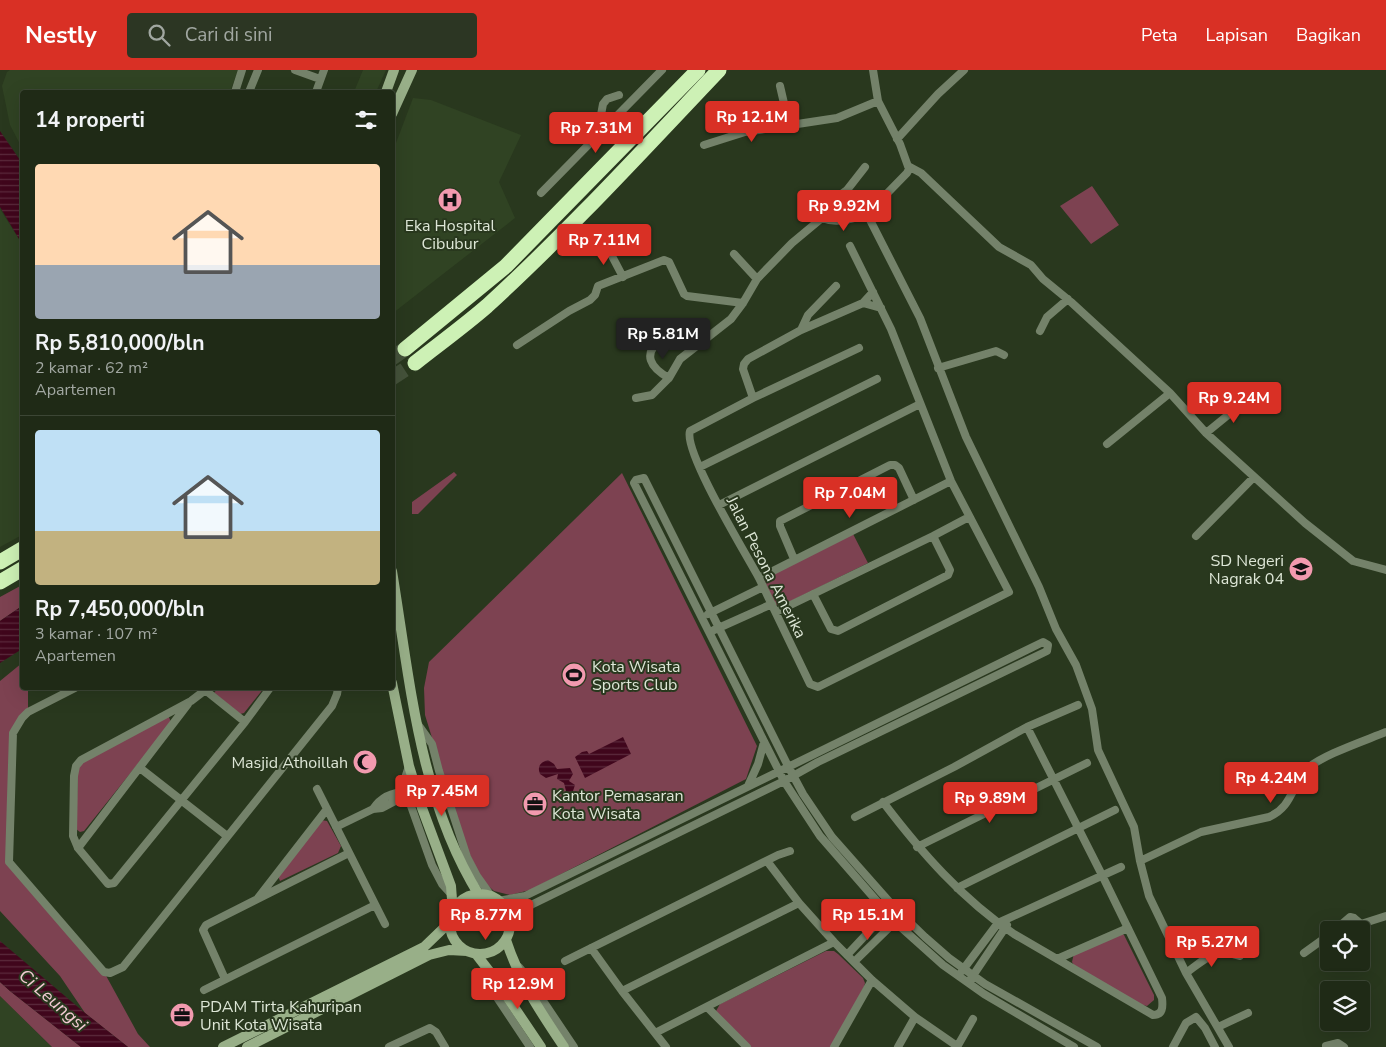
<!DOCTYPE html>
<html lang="id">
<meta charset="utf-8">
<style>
body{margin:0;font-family:"Nunito Sans",sans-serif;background:#2c3623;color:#f1f3f6;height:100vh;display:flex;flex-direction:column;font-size:19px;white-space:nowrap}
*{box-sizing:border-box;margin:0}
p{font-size:16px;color:#a1a7a1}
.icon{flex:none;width:28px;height:28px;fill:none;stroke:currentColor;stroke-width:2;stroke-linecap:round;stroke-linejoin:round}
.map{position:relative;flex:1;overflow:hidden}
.details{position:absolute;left:20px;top:20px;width:375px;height:600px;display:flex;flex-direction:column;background:#1f2a16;border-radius:5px;box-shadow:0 5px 20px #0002,0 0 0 1px #3c4635}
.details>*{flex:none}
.controls{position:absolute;left:1320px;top:851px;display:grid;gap:10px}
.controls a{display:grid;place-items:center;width:50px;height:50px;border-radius:5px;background:#1f2a16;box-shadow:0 5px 20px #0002,0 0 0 1px #3c4635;font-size:25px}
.price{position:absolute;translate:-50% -42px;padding:0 11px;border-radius:5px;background:#d93025;color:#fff;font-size:16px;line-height:32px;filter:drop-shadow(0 1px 2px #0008)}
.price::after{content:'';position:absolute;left:50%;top:30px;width:15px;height:11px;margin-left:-8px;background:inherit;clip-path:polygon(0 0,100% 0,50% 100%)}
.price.current{background:#222;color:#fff}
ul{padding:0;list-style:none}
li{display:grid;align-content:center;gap:10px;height:265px;padding:0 15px}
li+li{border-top:1px solid #3c4635}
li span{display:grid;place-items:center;height:155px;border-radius:5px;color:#555}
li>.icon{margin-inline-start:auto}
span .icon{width:90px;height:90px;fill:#fffc;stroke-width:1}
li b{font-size:21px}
h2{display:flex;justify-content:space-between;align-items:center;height:60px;padding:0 15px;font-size:21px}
header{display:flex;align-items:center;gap:30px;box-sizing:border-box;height:70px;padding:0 25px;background:#d93025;color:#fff}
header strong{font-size:24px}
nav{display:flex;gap:28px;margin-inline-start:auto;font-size:18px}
.search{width:350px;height:45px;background:#2c3623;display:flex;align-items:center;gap:12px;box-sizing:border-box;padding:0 18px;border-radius:5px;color:#a1a7a1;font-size:19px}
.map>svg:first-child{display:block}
.built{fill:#304323}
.green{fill:#7d4251}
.water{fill:url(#water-rules)}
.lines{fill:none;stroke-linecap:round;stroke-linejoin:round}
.highway-tunnel{stroke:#44523a;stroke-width:15;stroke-dasharray:15 8;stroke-linecap:butt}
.street{stroke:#74826a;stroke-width:8}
.secondary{stroke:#98af88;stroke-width:10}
.highway{stroke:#cdf1b5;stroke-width:15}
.labels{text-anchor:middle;stroke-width:4;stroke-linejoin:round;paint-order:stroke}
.poi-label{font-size:16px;fill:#dde6d6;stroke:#29381e;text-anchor:start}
.street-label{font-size:16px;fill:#dde6d6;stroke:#29381e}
.water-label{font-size:18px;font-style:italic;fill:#f4cbd4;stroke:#29381e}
</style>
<header>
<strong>Nestly</strong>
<div class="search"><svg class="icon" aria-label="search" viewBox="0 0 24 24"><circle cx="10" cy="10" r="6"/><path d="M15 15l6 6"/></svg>Cari di sini</div>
<nav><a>Peta</a><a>Lapisan</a><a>Bagikan</a></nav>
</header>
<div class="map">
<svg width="1386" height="977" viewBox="0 0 1386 977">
<defs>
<pattern id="water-rules" width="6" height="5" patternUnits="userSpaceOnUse" patternTransform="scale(1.25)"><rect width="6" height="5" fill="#40061c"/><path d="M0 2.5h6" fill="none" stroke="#5b2a3c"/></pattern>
</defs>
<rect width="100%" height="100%" fill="#29381e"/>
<path class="built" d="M10,0h228l-8,22h-208v56l-12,-23 -8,-39 5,-14z
M363,0h23l-10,22h-22z
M413,28l18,2 90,35 -22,47 16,36 -122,95v-162z
M0,139l22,35v291l-22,12z
M0,926l52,51h-52z"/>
<path class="green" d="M1092,116l27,39 -28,19 -31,-38z
M454,402l3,3 -39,39h-6v-12z
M622,403l135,273 -11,33 -216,111 -20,5 -16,-4 -10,-9 -18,-34 -41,-133 -1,-27 5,-26z
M852,462l16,31 -87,43 -7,-2 -10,-25z
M22,515v21l-22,15v-24z
M22,593v25h6v24l-15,21 -4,129 95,110 34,62 12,13h-22l-43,-34 -25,-37 -60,-65v-230z
M218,618h46l-20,25 -4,1 -26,-21z
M168,645l3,7 -2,3 -85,106 -4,1 -4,-3 2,-61 2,-4z
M321,750l6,1 14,25 -3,7 -58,28 -2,-5z
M1120,862l4,3 30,60v5l-7,6 -5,-1 -67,-38 -3,-5 2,-9z
M826,881h8l4,3 25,24 2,5 -1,4 -33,60h-85l-28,-31 -2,-5 4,-7z
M0,912l10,9 71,56h-29l-52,-51z"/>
<path class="water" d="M0,61l22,32v81l-22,-37z
M22,536v43l-22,14v-42z
M623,667l8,17 -46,24 -10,-21 7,-5 5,-1 2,3z
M548,690l6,4 3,5 13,-1 3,6 -4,7 6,4 -2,6 -4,2 -3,-2 -2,-8 -7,-4 1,-5 -12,4 -6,-4c-3,-7 0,-12 8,-14z
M0,871l85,72 43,34h-47l-71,-56 -10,-9z"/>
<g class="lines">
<path class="highway-tunnel" d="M392,288l13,-9
M392,308l23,-15"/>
<path class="street" d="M295,0l25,9
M873,0l5,31 22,43 9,25 -2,4 -40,41 53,104 46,119 73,150 17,42 20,36 16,44 6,41 36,77 6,34 9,35 37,77 43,74
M780,16l9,39
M235,22l7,-22
M249,22l9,-22
M316,22l8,-22
M598,61l5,-27 4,-5 12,-4
M897,69l41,-45 26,-24
M704,75l41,-13 92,-14 41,-17
M908,96l13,7 78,74 32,18 12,14 28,23 99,91 36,40 99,90 48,38 33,9
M541,123l121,-123
M822,148c15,6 30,1 45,-4
M608,174l5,14 10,19
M850,176l41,83 60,152 58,111 -191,95 -8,-3c-17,-36 -34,-71 -51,-106 -13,-24 -76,-127 -69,-147l63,-33 106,-50
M734,184l23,25
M873,222l-10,11 18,5
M801,260l7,-15 28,-29
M1040,261l7,-14 21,-18
M662,269c-21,15 -11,29 7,39
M517,275l52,-34 21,-11 5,-5 3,-9 66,-26 5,2 15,32 3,2 56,7
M938,298l58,-17 8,4
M636,328l16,-3 17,-17 11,-19 51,-40 12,-16 14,-24 35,-36 30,-25 10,-17 15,-11 18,-23
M753,328l-10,-29 1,-5 4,-5 53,-29 62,-27
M1206,363l43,-35
M1107,374l63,-51
M700,397l177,-88
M719,435l201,-101
M1196,466l57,-58
M794,489l-14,-33v-5l110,-56h5l4,3 15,32
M759,508l192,-97
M813,524l18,35 7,2 110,-56 2,-5 -17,-34
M776,542l157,-76 36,-19
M708,544l55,-27
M714,560l58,-26
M75,618l-47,24 -6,6 -9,15 -4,129 95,110 6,1 13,-6 209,-261 5,-12 1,-6
M208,618l-17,13 -110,59 -5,6 -2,10 -1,60 5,12 30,36 6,-1 131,-161 25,-34
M205,620l40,32
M417,653l15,21 7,27 28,86 10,19 15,21
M409,696l-4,12 1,14 26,73 10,19 10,11
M140,698l87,68
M748,716l10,-22 6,-22
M317,719l68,135
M883,732c38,50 79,97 131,132l139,81c10,0 10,-8 9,-17l-60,-123 -75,-148
M373,739c8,-12 19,-17 33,-17
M855,747l99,-50 73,-40 51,-22
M336,757l37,-18 9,-1 15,-8 9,-8
M917,777l170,-84
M78,778l110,-144
M767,791l32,42 35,39 38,38 43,37 42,29
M1140,791l61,-29 68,-15c23,-10 22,-30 37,-47 13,-14 61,-30 80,-38
M957,818l158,-78
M258,828l69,-89
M498,831l27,-5 518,-254 5,3 -1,6 -229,111 -34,19 -253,124 -21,20
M1335,860l15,-13 4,1 7,6 25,-8
M591,878l31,43 44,56
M1304,883l25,-18
M847,885l43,-46
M1057,889l71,-31
M565,891l213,-106 12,-4
M854,892l45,-44
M519,897l6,7 49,73
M962,901l36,-48 123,-56
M1186,903c19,-14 29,-26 54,-17
M493,906l1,17 36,54
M225,909l-22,-49 3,-5 143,-72
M970,910l37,-55
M204,920l171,-85
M622,921l177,-88
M707,937l40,40
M1218,957l30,-14
M655,963l179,-91
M1326,976l12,-3 6,4
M389,977l41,-19 6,4 9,15
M834,977l38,-67
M898,977l17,-30
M957,977l16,-28
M1074,977l-90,-53 -41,-29 -48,-43 -75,-86 -36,-55 -150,-298 2,-3 8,-2 144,288 15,28 29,43 61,69 32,31 24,21 36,26 112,63
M1173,977l13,-24 10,-6 9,11 10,19"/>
<path class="secondary" d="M386,22l8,-22
M392,44l20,-44
M392,501c18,109 27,228 87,324
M392,613l17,83 13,42 29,78 2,27
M450 854a30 30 0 1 1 60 0a30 30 0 1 1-60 0Z
M506,870c13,40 35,73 58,107
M476,884l17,22 48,71
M223,977l201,-100 27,-26
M247,977l182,-92 20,-5 18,1"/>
<path class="highway" d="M405,279l101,-83 192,-196
M415,293c24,-19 49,-37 72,-57 81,-74 156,-156 232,-236
M0,492l22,-13
M0,512l22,-13"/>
</g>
<defs>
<symbol id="hospital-disc" viewBox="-11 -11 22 22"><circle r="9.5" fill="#f29aaf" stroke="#29381e"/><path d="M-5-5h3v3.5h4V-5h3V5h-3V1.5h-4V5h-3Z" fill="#111"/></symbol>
<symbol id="school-disc" viewBox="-11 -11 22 22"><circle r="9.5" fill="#f29aaf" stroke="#29381e"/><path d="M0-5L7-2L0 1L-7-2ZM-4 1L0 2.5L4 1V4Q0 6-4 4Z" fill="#111"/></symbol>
<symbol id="stadium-disc" viewBox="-11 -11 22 22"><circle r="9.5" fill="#f29aaf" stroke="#29381e"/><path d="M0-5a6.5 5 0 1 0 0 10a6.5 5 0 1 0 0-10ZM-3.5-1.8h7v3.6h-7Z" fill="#111"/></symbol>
<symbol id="mosque-disc" viewBox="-11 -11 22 22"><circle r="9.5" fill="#f29aaf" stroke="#29381e"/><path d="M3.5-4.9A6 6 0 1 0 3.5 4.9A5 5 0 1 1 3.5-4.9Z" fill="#111"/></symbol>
<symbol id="office-disc" viewBox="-11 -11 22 22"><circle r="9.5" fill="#f29aaf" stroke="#29381e"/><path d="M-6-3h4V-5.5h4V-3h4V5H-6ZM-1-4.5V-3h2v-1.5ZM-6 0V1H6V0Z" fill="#111"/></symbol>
</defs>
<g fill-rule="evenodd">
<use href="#hospital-disc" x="436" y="116" width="28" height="28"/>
<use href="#school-disc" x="1287" y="485" width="28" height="28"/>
<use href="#stadium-disc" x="560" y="591" width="28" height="28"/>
<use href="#mosque-disc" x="351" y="678" width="28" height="28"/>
<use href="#office-disc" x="521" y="720" width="28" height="28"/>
<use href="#office-disc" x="168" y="931" width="28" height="28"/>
</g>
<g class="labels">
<g class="poi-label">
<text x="450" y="161" text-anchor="middle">Eka Hospital<tspan x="450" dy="18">Cibubur</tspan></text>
<text x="1284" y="496" text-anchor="end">SD Negeri<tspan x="1284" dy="18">Nagrak 04</tspan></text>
<text x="592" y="602">Kota Wisata<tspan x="592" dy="18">Sports Club</tspan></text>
<text x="348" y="698" text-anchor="end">Masjid Athoillah</text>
<text x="552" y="731">Kantor Pemasaran<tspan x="552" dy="18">Kota Wisata</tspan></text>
<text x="200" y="942">PDAM Tirta Kahuripan<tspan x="200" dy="18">Unit Kota Wisata</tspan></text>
</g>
<g class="street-label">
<text transform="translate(767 497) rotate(63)" y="6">Jalan Pesona Amerika</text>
</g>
<g class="water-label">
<text transform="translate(53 930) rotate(41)" y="6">Ci Leungsi</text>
</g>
</g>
</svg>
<div class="controls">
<a><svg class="icon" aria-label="locate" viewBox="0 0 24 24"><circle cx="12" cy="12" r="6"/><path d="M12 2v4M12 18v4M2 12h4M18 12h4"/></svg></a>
<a><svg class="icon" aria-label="layers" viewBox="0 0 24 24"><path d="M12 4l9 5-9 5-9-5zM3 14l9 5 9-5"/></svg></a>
</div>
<b class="price" style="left:752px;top:73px">Rp 12.1M</b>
<b class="price" style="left:596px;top:84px">Rp 7.31M</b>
<b class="price" style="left:844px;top:162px">Rp 9.92M</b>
<b class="price" style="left:604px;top:196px">Rp 7.11M</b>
<b class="price current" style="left:663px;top:290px">Rp 5.81M</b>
<b class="price" style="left:1234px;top:354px">Rp 9.24M</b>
<b class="price" style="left:850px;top:449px">Rp 7.04M</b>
<b class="price" style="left:1271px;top:734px">Rp 4.24M</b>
<b class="price" style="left:442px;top:747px">Rp 7.45M</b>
<b class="price" style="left:990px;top:754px">Rp 9.89M</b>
<b class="price" style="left:486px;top:871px">Rp 8.77M</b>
<b class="price" style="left:868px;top:871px">Rp 15.1M</b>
<b class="price" style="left:1212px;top:898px">Rp 5.27M</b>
<b class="price" style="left:518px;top:940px">Rp 12.9M</b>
<section class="details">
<h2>14 properti<svg class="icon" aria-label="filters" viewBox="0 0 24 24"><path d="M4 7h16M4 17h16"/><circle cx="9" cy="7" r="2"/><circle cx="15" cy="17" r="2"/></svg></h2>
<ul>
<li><span style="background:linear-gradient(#ffd9b3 65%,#9aa5b1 0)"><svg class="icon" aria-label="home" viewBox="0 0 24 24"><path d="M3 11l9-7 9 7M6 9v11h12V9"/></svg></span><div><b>Rp 5,810,000/bln</b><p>2 kamar · 62 m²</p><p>Apartemen</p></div></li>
<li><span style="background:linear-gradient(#bfe0f5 65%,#c2b280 0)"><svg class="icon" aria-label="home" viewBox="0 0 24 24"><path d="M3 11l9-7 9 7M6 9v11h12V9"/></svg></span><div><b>Rp 7,450,000/bln</b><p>3 kamar · 107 m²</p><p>Apartemen</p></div></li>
</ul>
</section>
</div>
